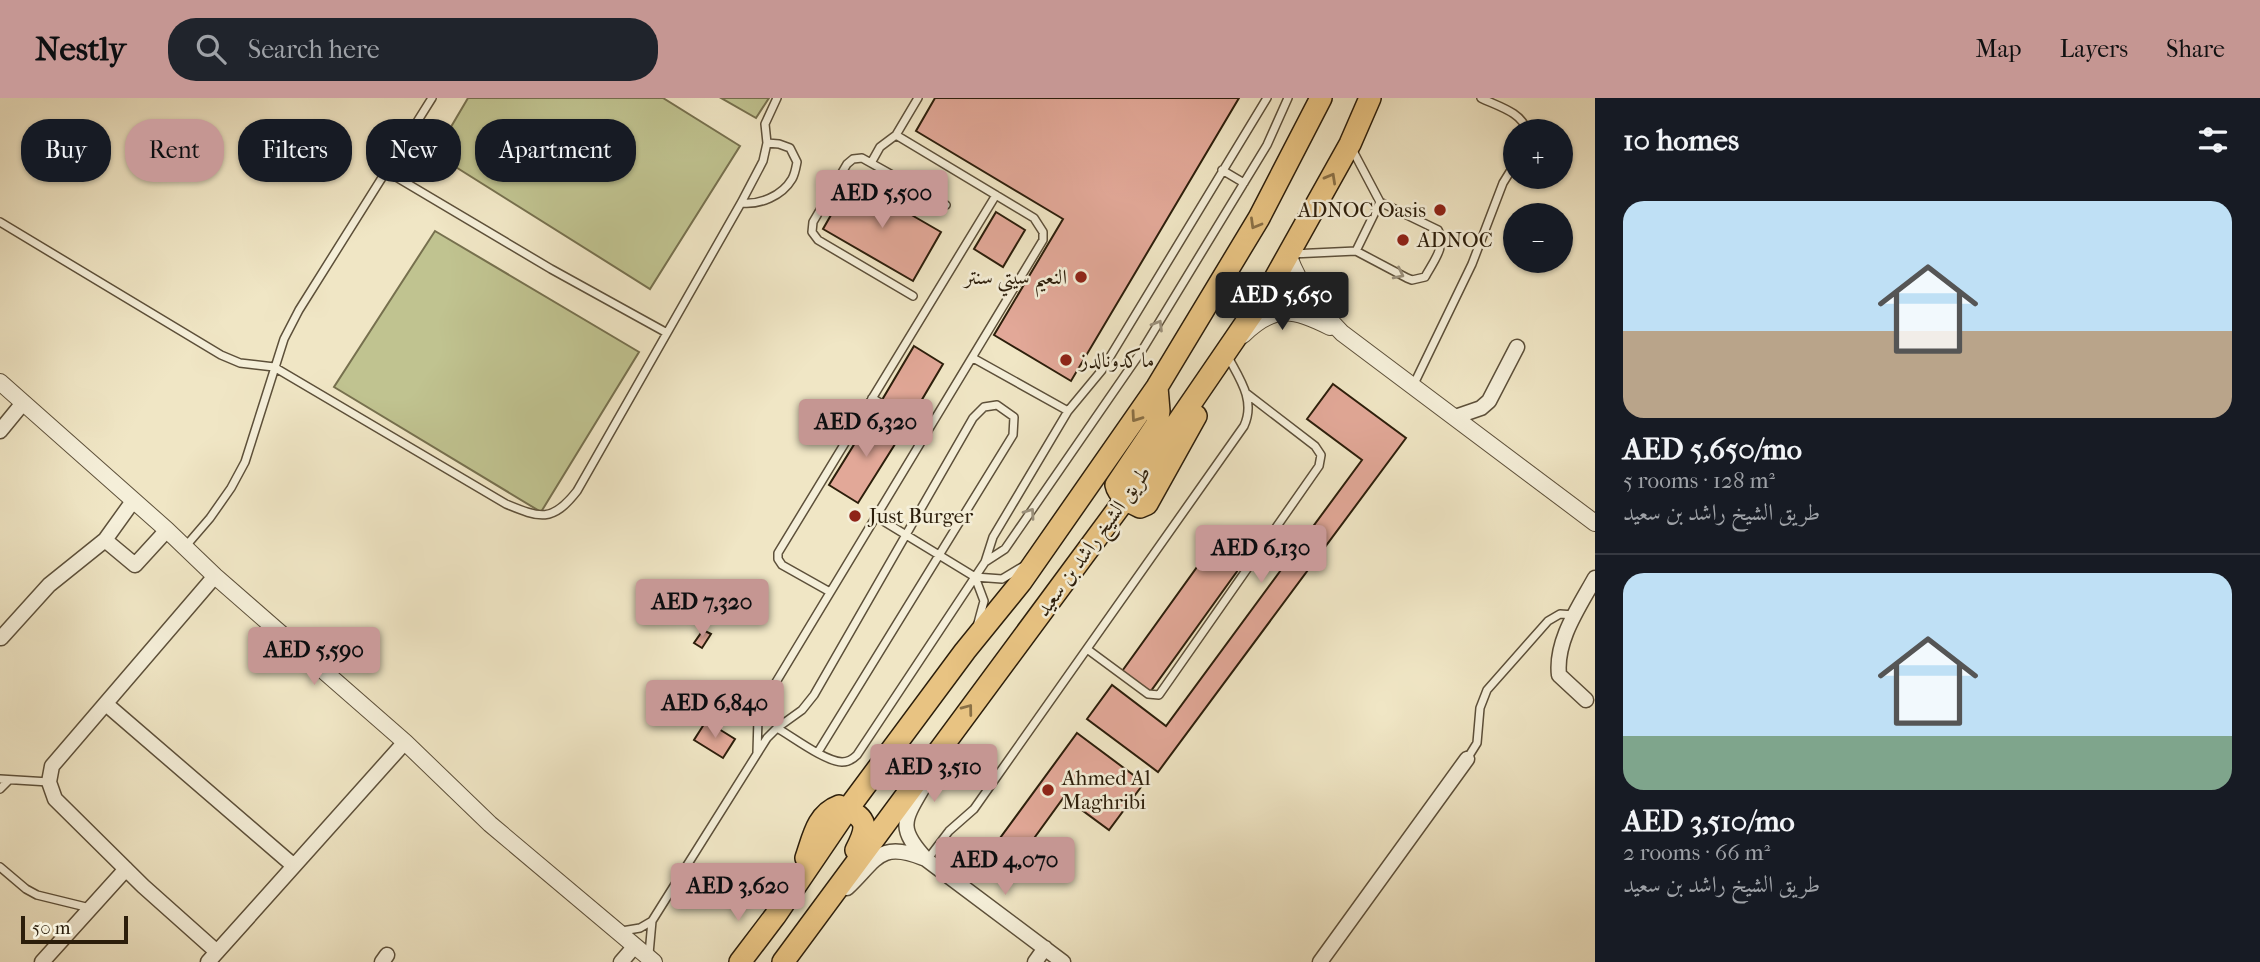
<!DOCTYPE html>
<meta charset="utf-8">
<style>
body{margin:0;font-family:"IM FELL French Canon",Amiri,serif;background:#20242c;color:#f1f3f6;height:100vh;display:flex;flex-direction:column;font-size:26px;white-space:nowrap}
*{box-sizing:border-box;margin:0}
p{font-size:23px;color:#9ea1a6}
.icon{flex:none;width:38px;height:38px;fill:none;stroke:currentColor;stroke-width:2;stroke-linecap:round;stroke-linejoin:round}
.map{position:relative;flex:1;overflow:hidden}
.side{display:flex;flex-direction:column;background:#171b24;width:665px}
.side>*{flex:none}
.guide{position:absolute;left:21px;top:21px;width:665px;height:63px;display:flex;gap:14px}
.fabs{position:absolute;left:1503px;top:21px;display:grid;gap:14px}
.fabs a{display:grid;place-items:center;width:70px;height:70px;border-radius:50%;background:#171b24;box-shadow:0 2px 5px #0004;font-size:35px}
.scale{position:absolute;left:21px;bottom:18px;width:107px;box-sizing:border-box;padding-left:7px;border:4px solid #2c1e0b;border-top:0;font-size:19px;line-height:24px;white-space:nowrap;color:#2c1e0b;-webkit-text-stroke:5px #f5efd9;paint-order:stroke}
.price{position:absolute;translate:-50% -60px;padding:0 16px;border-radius:7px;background:#c59692;color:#111;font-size:23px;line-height:46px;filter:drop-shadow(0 2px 4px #0008)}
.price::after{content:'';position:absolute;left:50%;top:42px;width:21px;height:16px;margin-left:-10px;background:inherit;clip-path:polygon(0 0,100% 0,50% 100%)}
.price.selected{background:#222;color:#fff}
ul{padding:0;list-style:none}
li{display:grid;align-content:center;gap:14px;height:371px;padding:0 28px}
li+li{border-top:2px solid #363941}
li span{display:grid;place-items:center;height:217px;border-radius:21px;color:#555}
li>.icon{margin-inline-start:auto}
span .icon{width:126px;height:126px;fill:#fffc;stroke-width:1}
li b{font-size:30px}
h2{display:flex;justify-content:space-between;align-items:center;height:84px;padding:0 28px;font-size:30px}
.chip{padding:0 24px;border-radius:28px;background:#171b24;box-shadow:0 2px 5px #0004;font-size:24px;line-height:63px}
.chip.selected{background:#c59692;color:#111}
header{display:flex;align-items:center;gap:42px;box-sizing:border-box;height:98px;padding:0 35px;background:#c59692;color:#111}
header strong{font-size:33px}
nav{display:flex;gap:38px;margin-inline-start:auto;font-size:24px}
.search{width:490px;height:63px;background:#20242c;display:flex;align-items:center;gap:18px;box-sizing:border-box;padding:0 24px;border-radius:28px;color:#9ea1a6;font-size:26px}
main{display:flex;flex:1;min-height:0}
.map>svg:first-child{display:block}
.green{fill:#c0c390;stroke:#76704e;stroke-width:2}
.building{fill:#e2a898;stroke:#2c1e0b;stroke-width:2}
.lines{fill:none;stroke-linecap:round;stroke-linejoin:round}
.service-casing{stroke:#5d503a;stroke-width:10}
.minor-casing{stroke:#5d503a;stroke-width:17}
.tertiary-casing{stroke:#5d503a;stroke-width:18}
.primary-casing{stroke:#2c1e0b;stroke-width:24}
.service{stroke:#f5efd9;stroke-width:7}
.minor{stroke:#f5efd9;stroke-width:14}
.tertiary{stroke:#f5efd9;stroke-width:16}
.primary{stroke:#e8c382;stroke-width:21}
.oneway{stroke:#8a7046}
.oneway2{stroke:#9b917c}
.poi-dot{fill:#8f2418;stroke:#f5efd9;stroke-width:2.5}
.labels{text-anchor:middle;stroke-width:5;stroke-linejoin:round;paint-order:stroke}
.poi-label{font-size:21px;fill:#2c1e0b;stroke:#f5efd9;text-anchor:start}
.street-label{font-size:21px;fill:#2c1e0b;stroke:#f5efd9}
</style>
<header>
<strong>Nestly</strong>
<div class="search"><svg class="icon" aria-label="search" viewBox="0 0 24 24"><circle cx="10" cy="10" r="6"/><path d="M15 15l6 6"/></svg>Search here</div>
<nav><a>Map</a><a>Layers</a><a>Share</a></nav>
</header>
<main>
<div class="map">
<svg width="1595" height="864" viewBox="0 0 1595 864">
<rect width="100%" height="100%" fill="#f0e6c5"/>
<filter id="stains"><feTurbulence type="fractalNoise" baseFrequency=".00286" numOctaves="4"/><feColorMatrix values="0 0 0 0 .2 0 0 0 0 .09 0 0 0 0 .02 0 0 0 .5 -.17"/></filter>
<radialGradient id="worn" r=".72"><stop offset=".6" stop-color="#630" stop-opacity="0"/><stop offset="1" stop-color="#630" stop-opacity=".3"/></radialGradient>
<path class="green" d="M468,0h195l77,48 -90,143 -215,-135z
M721,0h48l-13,20z
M435,133l204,121 -98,160 -207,-125z"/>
<path class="building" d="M935,0h304l-168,283 -77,-46 69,-116 -147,-88z
M851,82l90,52 -28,49 -90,-52z
M996,114l29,18 -22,37 -29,-18z
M914,248l29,18 -32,54 -29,-18z
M1333,286l73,54 -248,334 -71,-53 25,-34 54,41 196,-266 -55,-41z
M873,316l29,19 -44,70 -29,-18z
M1210,451l28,21 -90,125 -28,-21z
M703,532l8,4 -9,14 -8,-5z
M706,623l29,18 -12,19 -29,-18z
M1077,635l67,50 -35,47 -45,-33 -61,84 -22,-17z"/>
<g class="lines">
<defs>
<path id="service" d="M1481,0c16,8 41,14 46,33
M1352,51l28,53 -24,49
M871,65l9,-16 16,-12 22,-37
M1222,72l22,13
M386,73l165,98 116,64
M741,105c19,2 41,-7 51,-24 3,-5 4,-12 5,-17l-7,-14 -11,-4 -12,-1
M0,124l221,133 19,8 34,4 232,137c34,14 46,19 71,-13l164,-288 22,-42 4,-18 -2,-19 12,-26
M1292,156l64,-3 51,27 5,2 13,-3c8,-15 22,-31 13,-47l-58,-28
M913,198l-95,-56 -6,-8 1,-10 34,-58 6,-5 9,-1 84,47
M973,260l95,53
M1413,288l59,-122 31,-81 13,-21
M872,300l56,33
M875,418l100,61 27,2 20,-12
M185,449l25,-29 21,-30 14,-26 39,-123 15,-29 133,-212
M985,464l20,-13 136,-197 126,-207 21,-47
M975,479l9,24 -6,22
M830,494l-48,-27 -4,-6v-6l218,-358
M1087,551l61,45 11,1 160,-229 2,-11 -6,-9 -69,-53
M777,630c16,9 47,33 65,34 7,0 11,-3 15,-7l118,-178 10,-15 8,-25 75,-126 34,-41 165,-272
M757,655l1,-35 6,-16 279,-462v-8l-9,-14 -138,-83
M1467,661l10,-16 3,-35 7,-18 61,-69 12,-7 14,1
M0,681l49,3
M0,691l8,-8
M927,762l22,-29 25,-22 270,-383c12,-26 -5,-48 -17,-71
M0,769l26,22 11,6 53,13
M622,833l18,-3 12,-7 115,-183 10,-10 25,-18 12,-15 159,-277 11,-11 13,-2 17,12 -1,18 -195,317
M649,856l3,-33"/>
<path id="minor" d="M1455,319l26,-9 8,-7 28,-54
M0,333l23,-28
M133,403l-28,39 30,25 32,-35
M215,478l-163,190 -3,16 6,17 88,87 74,66
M1,540l48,-53 56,-45
M1586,602l-27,-25c-4,-34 20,-68 36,-97
M106,606l188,162
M925,686c-21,36 -29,43 2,76l136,102
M847,790c29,-27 32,-48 76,-30
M42,864l84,-93
M208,864l197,-220
M382,864l5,-7
M621,864l13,-15
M1035,864l10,-14
M1320,864l147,-203"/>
<path id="tertiary" d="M1288,156c12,34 29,53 54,79l253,190
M1243,237c32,-31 50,-26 87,-8
M0,284l167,148 48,46 190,166 85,82 164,138"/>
<path id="primary" d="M1157,289l2,24 -2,13 -41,61c2,10 15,18 24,22l7,-3 49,-88
M806,760c7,-20 11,-44 33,-52 27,11 31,17 17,44
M740,864l35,-46 72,-106 118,-159 56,-69 136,-195 102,-169 62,-120
M783,864l343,-464 143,-209 81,-145 20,-46"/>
</defs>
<use href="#service" class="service-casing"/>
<use href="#minor" class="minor-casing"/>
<use href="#tertiary" class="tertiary-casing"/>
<use href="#primary" class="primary-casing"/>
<use href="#service" class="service"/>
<use href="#minor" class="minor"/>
<use href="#tertiary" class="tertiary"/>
<use href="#primary" class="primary"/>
</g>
<defs><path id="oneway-chevron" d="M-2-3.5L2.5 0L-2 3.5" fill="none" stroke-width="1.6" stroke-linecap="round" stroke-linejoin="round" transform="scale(1.75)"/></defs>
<g class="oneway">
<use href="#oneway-chevron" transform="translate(1331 80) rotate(-61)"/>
<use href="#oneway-chevron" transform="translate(1255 126) rotate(120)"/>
<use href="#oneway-chevron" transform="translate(1136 319) rotate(125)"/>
<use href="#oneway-chevron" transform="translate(968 611) rotate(-53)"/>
</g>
<g class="oneway2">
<use href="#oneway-chevron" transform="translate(1399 176) rotate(26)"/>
<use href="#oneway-chevron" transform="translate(1158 227) rotate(-59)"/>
<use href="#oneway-chevron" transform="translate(1030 415) rotate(-55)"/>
</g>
<g class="poi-dot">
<circle cx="1440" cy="112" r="7"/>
<circle cx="1403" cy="142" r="7"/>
<circle cx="1081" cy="179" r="7"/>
<circle cx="1066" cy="262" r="7"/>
<circle cx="855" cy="418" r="7"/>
<circle cx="1048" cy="692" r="7"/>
</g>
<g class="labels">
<g class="poi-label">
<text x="1426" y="119" text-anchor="end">ADNOC Oasis</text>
<text x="1417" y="149">ADNOC</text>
<text x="1067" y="186" text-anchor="end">النعيم سيتي سنتر</text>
<text x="1080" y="269">ماكدونالدز</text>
<text x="869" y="425">Just Burger</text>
<text x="1062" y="687">Ahmed Al<tspan x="1062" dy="24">Maghribi</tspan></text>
</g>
<g class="street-label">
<text transform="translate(1093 443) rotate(-54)" y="7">طريق الشيخ راشد بن سعيد</text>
</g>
</g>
<rect width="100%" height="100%" filter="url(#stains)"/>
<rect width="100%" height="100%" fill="url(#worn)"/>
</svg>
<div class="fabs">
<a>+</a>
<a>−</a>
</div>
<div class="scale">50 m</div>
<b class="price" style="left:882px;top:132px">AED 5,500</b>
<b class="price selected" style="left:1282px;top:234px">AED 5,650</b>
<b class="price" style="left:866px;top:361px">AED 6,320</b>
<b class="price" style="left:1261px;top:487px">AED 6,130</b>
<b class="price" style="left:702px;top:541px">AED 7,320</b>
<b class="price" style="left:314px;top:589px">AED 5,590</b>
<b class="price" style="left:715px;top:642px">AED 6,840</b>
<b class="price" style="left:934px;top:706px">AED 3,510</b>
<b class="price" style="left:1005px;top:799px">AED 4,070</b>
<b class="price" style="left:738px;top:825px">AED 3,620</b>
<div class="guide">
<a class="chip">Buy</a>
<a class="chip selected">Rent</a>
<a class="chip">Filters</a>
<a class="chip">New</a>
<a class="chip">Apartment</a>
</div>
</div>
<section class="side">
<h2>10 homes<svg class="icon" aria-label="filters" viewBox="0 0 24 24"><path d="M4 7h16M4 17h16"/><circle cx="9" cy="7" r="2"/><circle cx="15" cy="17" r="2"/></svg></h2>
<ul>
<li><span style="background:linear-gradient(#bfe0f5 60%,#b9a48a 0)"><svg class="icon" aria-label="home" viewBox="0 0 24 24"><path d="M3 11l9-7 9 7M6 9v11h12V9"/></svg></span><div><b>AED 5,650/mo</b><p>5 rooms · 128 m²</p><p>طريق الشيخ راشد بن سعيد</p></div></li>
<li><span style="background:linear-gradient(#bfe0f5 75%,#7fa58c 0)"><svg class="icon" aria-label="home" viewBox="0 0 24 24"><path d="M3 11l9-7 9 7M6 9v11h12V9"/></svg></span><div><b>AED 3,510/mo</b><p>2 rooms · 66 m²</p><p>طريق الشيخ راشد بن سعيد</p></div></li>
</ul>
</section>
</main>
